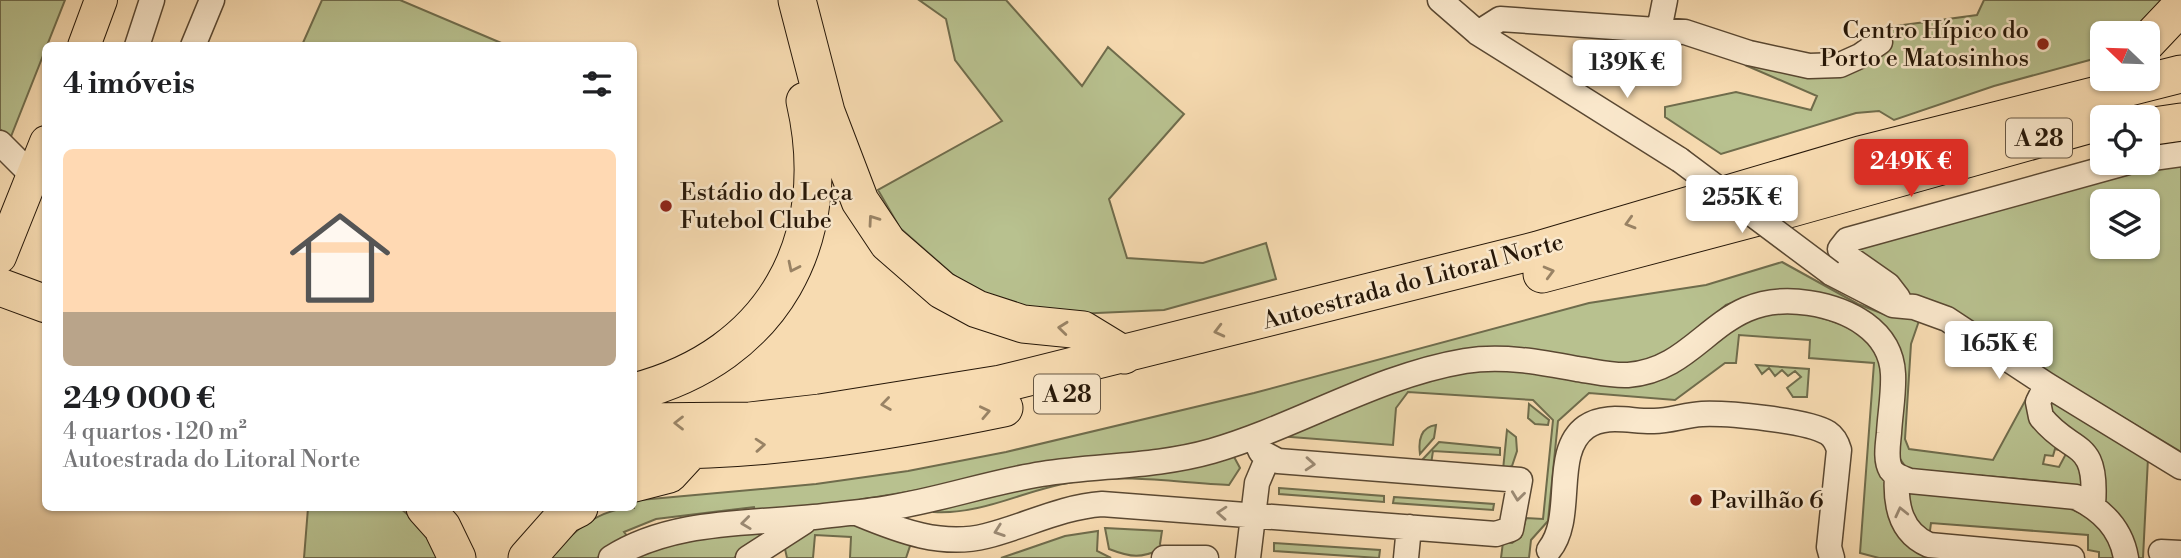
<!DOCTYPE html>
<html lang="pt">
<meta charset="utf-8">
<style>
body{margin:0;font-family:"Libre Bodoni",serif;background:#f2f2f2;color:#202124;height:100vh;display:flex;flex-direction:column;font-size:26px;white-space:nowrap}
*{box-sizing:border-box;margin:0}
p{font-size:23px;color:#757577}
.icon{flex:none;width:38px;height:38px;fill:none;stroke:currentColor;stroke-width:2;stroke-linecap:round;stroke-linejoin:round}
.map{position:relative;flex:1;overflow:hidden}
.sheet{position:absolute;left:42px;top:42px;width:595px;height:469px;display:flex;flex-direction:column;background:#fff;border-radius:10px;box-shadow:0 2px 5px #0004}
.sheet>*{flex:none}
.needle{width:46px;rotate:293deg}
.fabs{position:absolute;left:2090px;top:21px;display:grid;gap:14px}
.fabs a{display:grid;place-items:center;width:70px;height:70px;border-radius:10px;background:#fff;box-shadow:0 2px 5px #0004;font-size:35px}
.price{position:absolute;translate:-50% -60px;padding:0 16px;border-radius:7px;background:#fff;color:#222;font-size:23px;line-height:46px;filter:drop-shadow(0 2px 4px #0008)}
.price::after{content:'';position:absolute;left:50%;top:42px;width:21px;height:16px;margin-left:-10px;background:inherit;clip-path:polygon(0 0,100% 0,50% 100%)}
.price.active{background:#d93025;color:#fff}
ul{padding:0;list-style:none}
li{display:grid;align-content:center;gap:14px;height:371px;padding:0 21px}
li span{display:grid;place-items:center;height:217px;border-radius:10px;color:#555}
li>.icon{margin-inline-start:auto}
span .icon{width:126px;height:126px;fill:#fffc;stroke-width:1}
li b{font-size:30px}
h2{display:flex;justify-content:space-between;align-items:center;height:84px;padding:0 21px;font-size:30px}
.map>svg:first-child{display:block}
.green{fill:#b8c18f;stroke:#6f6c4c;stroke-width:2;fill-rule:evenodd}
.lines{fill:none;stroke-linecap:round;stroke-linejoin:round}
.minor-casing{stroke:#5a4832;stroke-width:27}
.major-casing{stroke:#261708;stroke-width:34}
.highway-casing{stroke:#261708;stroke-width:39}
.minor{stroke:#fae8cc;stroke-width:24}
.major{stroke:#f7dbb1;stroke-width:32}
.highway{stroke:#f7dbb1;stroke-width:37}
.minor-bridge-casing{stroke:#5a4832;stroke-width:27;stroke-linecap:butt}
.minor-bridge{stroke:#fae8cc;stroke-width:24}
.oneway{stroke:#998365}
.oneway2{stroke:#9b8a74}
.poi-dot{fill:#8f2418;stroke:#fae8cc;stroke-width:2.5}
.labels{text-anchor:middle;stroke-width:5;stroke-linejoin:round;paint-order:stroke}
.shield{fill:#fae8cc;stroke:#665643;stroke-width:2}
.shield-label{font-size:23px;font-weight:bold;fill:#261708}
.poi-label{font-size:24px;fill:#261708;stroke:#fae8cc;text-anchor:start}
.street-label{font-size:24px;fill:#261708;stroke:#fae8cc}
</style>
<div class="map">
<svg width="2181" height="558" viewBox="0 0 2181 558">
<rect width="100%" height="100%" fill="#f7dbb1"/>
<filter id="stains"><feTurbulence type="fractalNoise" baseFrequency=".00286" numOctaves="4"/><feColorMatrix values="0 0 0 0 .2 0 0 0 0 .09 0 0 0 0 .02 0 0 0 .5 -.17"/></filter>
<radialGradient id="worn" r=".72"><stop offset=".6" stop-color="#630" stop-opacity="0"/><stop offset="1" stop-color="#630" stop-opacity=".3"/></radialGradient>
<path class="green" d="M0,0h65l-55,139 -10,-10z
M322,0h78l106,45h-204z
M919,0h87l76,86 26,-39 76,67 -75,85 18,59 76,5 63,-20 10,36 -112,31 -134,6 -72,-37 -58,-51 -22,-38 124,-69 -47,-61 -9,-41z
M1984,0h185l-31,33h-36v22l-5,3 -103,28 -100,34 -15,-9 -23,2 -135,41 -56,-37v-10l71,-15 75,18 6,-14 -72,-31 64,1 71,-24 16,-16 81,-11z
M2181,162v290l-253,-151 -49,-15 -43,-30 293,-87zM2102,201h45v46h-45z
M1782,262l76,42 28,11 34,3 -9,26 -6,95 4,10 84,11 39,-72 46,63 11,40 -36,-9 -146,-13 -11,-16 9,-83 -10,-26 -14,-19 -12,-13 -50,-18 -62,1 -31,10 -59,51 -49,11 -94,-18 -299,90 -469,78 -2,-10 -98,12 -32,13 7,9 -34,17h-47c22,-26 48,-50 84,-50v-6l6,-2 176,-16 92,-13 98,-19 248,-59 335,-90 117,-18zM2055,449l12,3 -8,15 -16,-3 2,-9 8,1z
M1797,310l44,14 25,13 12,18 4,22 3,103 11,51 14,17 45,10h-76l-19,-5 14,-190 -65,-5 1,-18 -71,-5 -3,28h-11l-50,37 -86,-7 -31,28 -10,100 -17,19 -2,18h-28l2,-16 9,1 9,-6 5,-19 17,1 10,-99 -20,-20 -125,-8 -12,16 -3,37 -115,-9 141,-56 76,-14 121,17 132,-66z
M1756,365l53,4 -2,28h-14l-6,-9 14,-11 -6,-6 -7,5 -6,-6 -7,6 -6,-8 -7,6z
M2053,401l95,57 -5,100h-9l-33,-60 -56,-82z
M1529,404l20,16 -1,5 -13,-1 -7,-6z
M1436,425l-2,13 -14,16c-2,-14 1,-27 16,-29z
M1507,430l9,7 1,14 -5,15 -9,4z
M1439,442l61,6v7l-67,-4 -2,13 -9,-4z
M1233,455l7,13 -11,17c-48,-2 -101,-11 -149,-4 -51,6 -94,34 -146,31l4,-7 66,-17z
M1279,488l105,8v6l-105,-8z
M1909,490l158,17 34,16 15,35h-17v-6l-11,-2v-15l-157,-12 -2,15 -5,-2 -16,-31z
M1394,497l100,7 -1,6 -100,-7z
M308,508h92l26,22 14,28h-136z
M828,523l31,2 52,18 -5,15h-56l1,-21 -36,-2 -2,23h-26l-4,-18z
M1105,528l57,3 -2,13 2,5c-21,9 -30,9 -53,0z
M1098,531l-1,20 14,7h-110l64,-22z
M765,532l-31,26h-106l23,-15z
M1274,543l106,7 -1,8 -105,-7z"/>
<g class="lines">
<defs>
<path id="minor" d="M1440,0l38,33 202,127
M1659,30l6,-30
M1478,33l22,-14 185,13 64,21 60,13 31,-1 20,-9 20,-14
M137,46l15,-46
M193,46l19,-46
M0,143l32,32
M2147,159l34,-5
M1831,273l62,32 21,2 33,12 100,66 134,82
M1898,298l-10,-13 -43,-30 -5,-6 7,-9 278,-77
M2042,394l-4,8 3,15c31,39 57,20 52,88
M1897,476c-2,30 4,57 32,69l143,13
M859,514c41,17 83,33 127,22 40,-10 75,-29 116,-32l394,30 15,-5 9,-49 -242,-19 -17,-9 -7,-15
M1549,550c27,-33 2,-98 37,-123 20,-14 46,-5 68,-6 16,0 31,-6 48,-7 24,-1 106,6 126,19 6,4 9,10 11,17l-10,97 3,11
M2161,552l20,1
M611,558c60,-38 135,-34 203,-41 25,-3 50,-5 74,-9 52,-8 102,-26 154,-34 56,-9 114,-7 170,-23 86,-25 164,-75 253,-90 37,-6 75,1 112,8 16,2 34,7 51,6 76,-6 88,-87 181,-72 39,6 82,27 84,71 1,19 -3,40 -4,59 -1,11 -4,27 2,37 5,7 12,8 19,11l166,16c26,13 45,31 50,61
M748,558l56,-36
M1164,558h42
M1248,558l9,-75 11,-26
M1406,558l3,-31"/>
<path id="major" d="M84,46l17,-46
M0,257l46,-115"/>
<path id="highway" d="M797,0l29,112 34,89 28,42 54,47 35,19 46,15 60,6 41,25
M2147,42l34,-36
M2147,127l34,-5
M1542,274l250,-66 310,-87
M0,287l46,17
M634,392c139,-36 203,-152 171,-291
M634,422l116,-1 70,-8 181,-29 537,-134 322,-95 321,-81
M634,450c123,3 249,-17 370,-42
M634,483l35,-9 23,-25
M425,508l17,19 15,31
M527,558l38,-43 14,-7"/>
</defs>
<use href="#minor" class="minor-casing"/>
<use href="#major" class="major-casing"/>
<use href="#highway" class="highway-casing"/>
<use href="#minor" class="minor"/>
<use href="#major" class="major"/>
<use href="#highway" class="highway"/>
<defs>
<path id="minor-bridge" d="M1680,160l151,113"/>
</defs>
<use href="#minor-bridge" class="minor-bridge-casing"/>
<use href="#minor-bridge" class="minor-bridge"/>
</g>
<defs><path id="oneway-chevron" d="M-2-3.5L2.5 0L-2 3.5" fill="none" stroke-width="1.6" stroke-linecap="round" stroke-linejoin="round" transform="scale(1.75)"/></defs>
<g class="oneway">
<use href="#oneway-chevron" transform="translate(873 220) rotate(-125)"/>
<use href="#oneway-chevron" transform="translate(1630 223) rotate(164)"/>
<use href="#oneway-chevron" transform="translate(793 267) rotate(116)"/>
<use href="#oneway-chevron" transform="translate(1549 272) rotate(-15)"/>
<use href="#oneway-chevron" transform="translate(1063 328) rotate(-174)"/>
<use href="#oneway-chevron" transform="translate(1219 331) rotate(166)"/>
<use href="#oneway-chevron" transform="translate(886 404) rotate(172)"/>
<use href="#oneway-chevron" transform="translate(985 412) rotate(-12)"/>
<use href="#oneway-chevron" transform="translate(679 423) rotate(180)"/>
<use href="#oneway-chevron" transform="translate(760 445) rotate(-4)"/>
</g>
<g class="oneway2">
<use href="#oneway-chevron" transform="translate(1310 464) rotate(4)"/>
<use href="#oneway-chevron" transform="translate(1518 496) rotate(97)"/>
<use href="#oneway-chevron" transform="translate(1901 512) rotate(-103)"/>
<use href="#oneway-chevron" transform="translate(1222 513) rotate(-176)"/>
<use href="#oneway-chevron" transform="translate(746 523) rotate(173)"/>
<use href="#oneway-chevron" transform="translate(999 531) rotate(161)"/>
</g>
<g class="poi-dot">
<circle cx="2043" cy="44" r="7"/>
<circle cx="666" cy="206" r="7"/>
<circle cx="1696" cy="500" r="7"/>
</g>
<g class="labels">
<g class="shield">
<rect x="2006" y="118.5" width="66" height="39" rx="5"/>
<rect x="1034" y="374.5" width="66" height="39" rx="5"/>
</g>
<g class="shield-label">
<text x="2039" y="146">A 28</text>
<text x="1067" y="402">A 28</text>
</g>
<g class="poi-label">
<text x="2029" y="38" text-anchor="end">Centro Hípico do<tspan x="2029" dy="28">Porto e Matosinhos</tspan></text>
<text x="680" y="200">Estádio do Leça<tspan x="680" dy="28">Futebol Clube</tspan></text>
<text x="1710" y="508">Pavilhão 6</text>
</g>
<g class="street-label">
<text transform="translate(1413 281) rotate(-15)" y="8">Autoestrada do Litoral Norte</text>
</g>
</g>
<rect width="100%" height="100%" filter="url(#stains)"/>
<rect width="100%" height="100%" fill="url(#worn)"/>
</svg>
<div class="fabs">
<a><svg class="needle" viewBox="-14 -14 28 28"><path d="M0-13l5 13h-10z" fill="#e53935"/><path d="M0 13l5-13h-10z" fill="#757577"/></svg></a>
<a><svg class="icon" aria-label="locate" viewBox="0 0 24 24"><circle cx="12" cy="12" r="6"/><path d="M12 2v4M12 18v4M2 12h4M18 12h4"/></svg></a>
<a><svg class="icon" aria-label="layers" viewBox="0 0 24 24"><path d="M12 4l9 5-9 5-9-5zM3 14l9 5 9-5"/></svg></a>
</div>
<b class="price" style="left:1627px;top:100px">139K €</b>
<b class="price active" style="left:1911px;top:199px">249K €</b>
<b class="price" style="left:1742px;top:235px">255K €</b>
<b class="price" style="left:1999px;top:381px">165K €</b>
<section class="sheet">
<h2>4 imóveis<svg class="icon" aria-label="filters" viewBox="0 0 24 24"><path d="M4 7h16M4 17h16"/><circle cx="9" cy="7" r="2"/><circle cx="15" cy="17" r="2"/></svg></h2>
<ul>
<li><span style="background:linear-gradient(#ffd9b3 75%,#b9a48a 0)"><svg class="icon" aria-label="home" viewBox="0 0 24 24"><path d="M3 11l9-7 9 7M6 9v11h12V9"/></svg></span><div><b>249 000 €</b><p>4 quartos · 120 m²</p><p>Autoestrada do Litoral Norte</p></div></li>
</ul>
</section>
</div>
